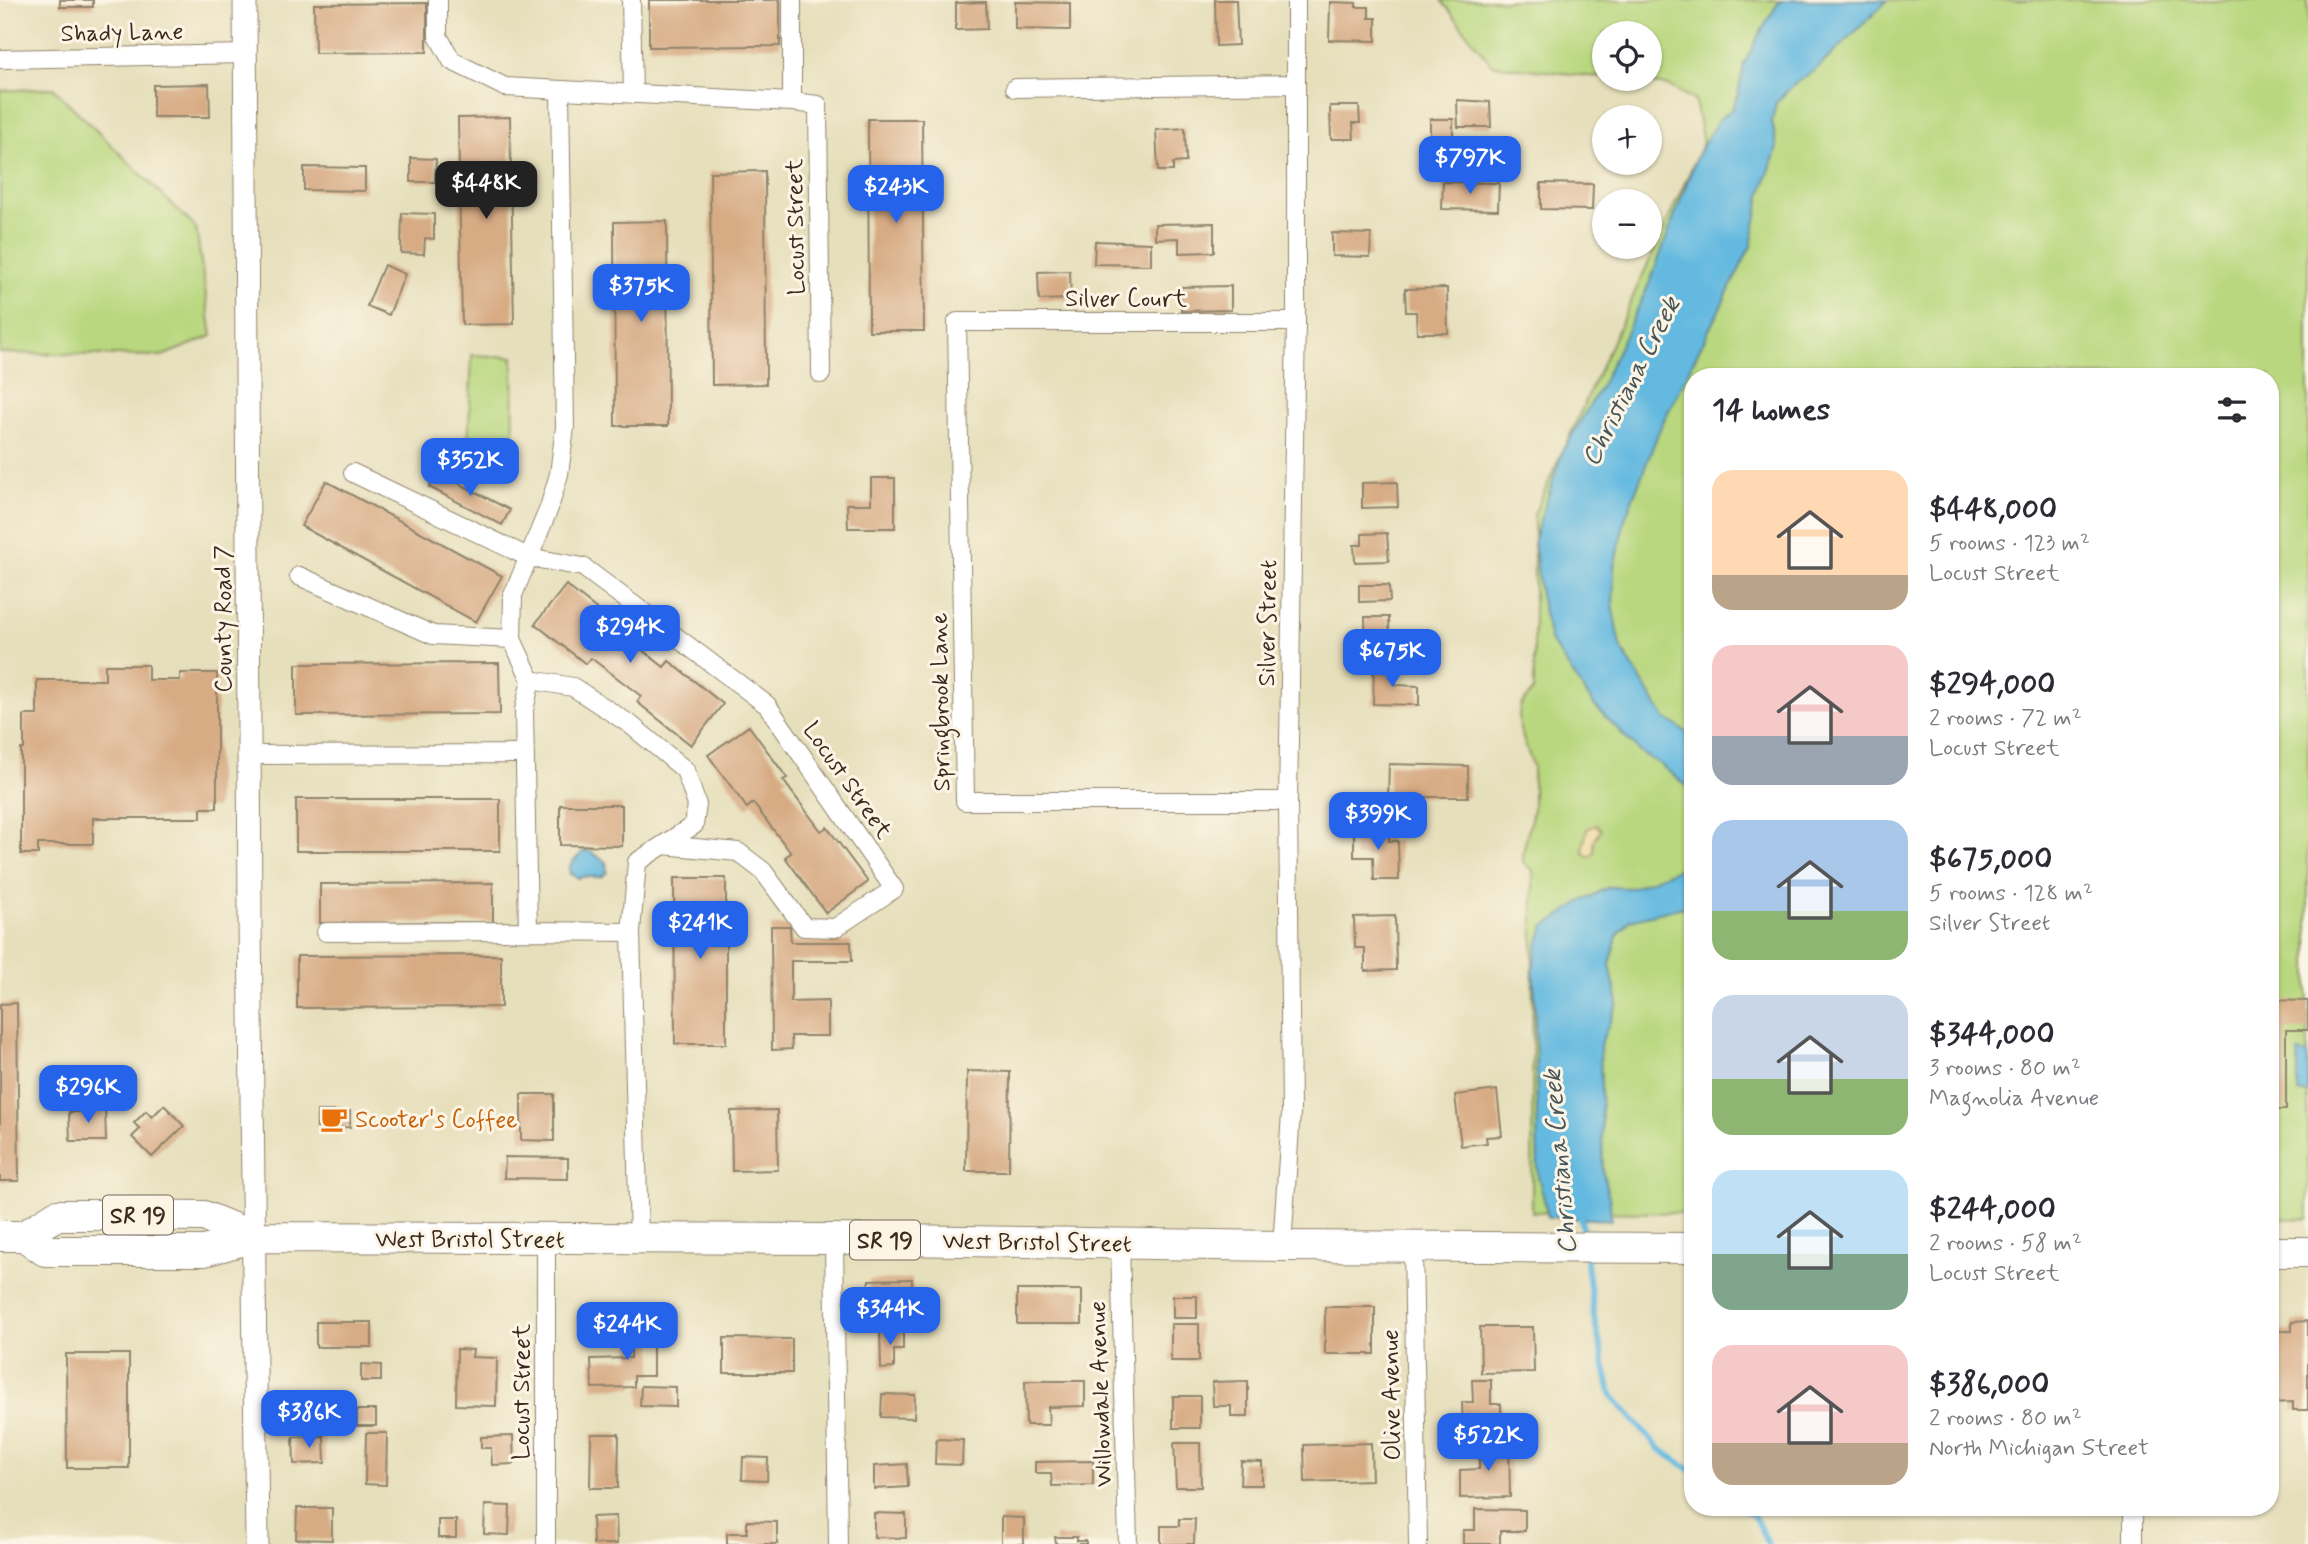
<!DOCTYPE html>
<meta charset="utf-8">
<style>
body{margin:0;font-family:Mynerve,sans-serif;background:#f7f7f7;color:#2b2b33;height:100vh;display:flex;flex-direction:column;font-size:26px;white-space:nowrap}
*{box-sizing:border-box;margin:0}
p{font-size:23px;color:#7c7c81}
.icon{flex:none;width:38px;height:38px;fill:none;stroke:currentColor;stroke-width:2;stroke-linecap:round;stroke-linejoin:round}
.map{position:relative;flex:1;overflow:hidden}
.side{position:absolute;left:1684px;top:368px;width:595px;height:1148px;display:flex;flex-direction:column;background:#fff;border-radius:28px;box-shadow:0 2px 5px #0004}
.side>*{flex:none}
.buttons{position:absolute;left:1592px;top:21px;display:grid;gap:14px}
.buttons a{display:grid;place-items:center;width:70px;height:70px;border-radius:50%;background:#fff;box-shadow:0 2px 5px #0004;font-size:35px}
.price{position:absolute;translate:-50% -60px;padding:0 16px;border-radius:14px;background:#2563eb;color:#fff;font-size:23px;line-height:46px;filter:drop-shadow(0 2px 4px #0008)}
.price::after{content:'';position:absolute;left:50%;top:42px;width:21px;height:16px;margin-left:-10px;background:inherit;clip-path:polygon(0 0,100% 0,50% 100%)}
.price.selected{background:#222;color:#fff}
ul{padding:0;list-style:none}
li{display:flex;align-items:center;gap:21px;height:175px;padding:0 28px}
li span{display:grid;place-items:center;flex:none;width:196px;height:140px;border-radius:21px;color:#555}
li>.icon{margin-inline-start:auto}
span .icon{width:84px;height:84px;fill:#fffc;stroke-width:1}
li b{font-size:30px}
h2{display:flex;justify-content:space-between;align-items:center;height:84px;padding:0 28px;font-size:30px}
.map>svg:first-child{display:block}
.green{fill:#b8d77e;stroke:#7a804e;stroke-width:2}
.sand{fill:#eeda9e;stroke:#94825e;stroke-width:2}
.water{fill:#63b9e0;stroke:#4f727f;stroke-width:2}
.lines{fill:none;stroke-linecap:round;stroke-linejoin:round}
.stream{stroke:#63b9e0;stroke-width:6}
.building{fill:#d7ab84}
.minor-casing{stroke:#90846c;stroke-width:20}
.tertiary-casing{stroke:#90846c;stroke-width:25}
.primary-casing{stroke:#90846c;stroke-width:32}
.minor{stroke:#fff;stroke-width:18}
.tertiary{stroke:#fff;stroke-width:23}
.primary{stroke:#fff;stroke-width:30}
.labels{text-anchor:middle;stroke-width:6;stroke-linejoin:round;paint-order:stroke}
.shield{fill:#fcf5e5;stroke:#75675a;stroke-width:2}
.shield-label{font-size:23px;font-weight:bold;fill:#3b2a1e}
.street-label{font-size:24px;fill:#3b2a1e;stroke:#fcf5e5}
.food-label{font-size:24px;fill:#c56008;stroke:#fcf5e5;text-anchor:start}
.water-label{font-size:26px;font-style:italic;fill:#475558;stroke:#fcf5e5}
</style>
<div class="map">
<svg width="2308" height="1544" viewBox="0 0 2308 1544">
<rect width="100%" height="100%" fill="#fcf5e5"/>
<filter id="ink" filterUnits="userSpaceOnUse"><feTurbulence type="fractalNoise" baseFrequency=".0143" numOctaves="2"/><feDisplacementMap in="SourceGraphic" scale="14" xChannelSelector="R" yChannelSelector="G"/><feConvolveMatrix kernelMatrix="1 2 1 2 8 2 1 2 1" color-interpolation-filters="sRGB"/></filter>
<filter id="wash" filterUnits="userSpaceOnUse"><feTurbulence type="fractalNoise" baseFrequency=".00686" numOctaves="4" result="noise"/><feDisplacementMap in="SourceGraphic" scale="28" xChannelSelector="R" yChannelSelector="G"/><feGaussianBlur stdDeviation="1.57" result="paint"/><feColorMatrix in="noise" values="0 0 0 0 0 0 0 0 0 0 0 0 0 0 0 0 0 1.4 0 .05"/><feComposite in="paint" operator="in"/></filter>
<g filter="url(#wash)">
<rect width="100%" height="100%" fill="#e6dfbb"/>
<path class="green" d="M1441,0h867v1219l-38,-1v-842h-578v837l-160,-1 1,-341 -10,-9v-9l10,-43v-44l-13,-36 -1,-17 2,-8 13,-15v-176l169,-371 -8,-42 -26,-15 -60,-7h41v-46h-45v45l-113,-13z
M53,88l143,140 16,108 -50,20 -162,-3v-262z
M472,355l41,2 1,92 -46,-4z"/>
<path class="sand" d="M1596,825l5,5 -7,11v12l-5,4 -5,-4 -1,-6 4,-18z"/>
<path class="water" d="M1783,0h105l-69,67 -27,19 -16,17 -4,18 5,27 -16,47 -10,51 -90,180 -36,93 -11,48 -1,43 7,36 44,71 28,19v54l-34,-27 -18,-11 -46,-47 -44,-65 -10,-45 -6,-56 29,-89 37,-62 50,-106 48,-129 21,-34 13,-10 6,-14 6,-31 13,-26 21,-35z
M588,850l18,12 1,10c-7,10 -17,1 -28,6l-9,-4 -1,-5c2,-9 9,-10 13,-17z
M1692,863v42l-62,15 -13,16 -7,29 8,38 -18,42 3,128 7,29 1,18 -63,-3c-4,-15 -4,-24 -10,-39l-3,-180 -2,-30 5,-26 7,-16 35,-24 29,-15 24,1z
M2298,1052l10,2v39h-10z"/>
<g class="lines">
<path class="stream" d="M1580,1213l4,27
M1586,1255l8,63 17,76 46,53 35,24
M1741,1507l13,9 14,28"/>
</g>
<g id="blocks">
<path class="building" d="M60,0h33v7h-33z
M649,0h131v46l-131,1z
M1215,0h21l2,45 -22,1z
M986,2l1,27 -31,1v-27z
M1015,2l55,1v27l-55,-1z
M1330,2l26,1v4h13v11h7v23l-47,-1z
M427,3v49l-112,1 -1,-49z
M209,84l1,33h-57v-32z
M1457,100l33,2 1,25h-33z
M1330,106h29l1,17h-7l1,16h-23z
M510,117l4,207 -52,1 -4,-207z
M868,119h54l2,212h-55z
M1430,119h23v22l-23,-1z
M1185,128l1,34 -13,1v8h-15l-2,-41z
M411,158l25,1 -1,23h-24z
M304,167l61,1v23l-61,-1z
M765,171l1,213 -54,1 -2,-213z
M1443,182l56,1 -1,27 -56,-1z
M1541,183l52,1 -1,26 -51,-1z
M402,213l32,1v25l-9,-1 -1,16 -23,-1z
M667,221l1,205h-53l-1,-204z
M1214,223v29l-35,1v-15l-24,1v-15z
M1332,233l39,1 -1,23 -38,-1z
M1095,241l56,2v22l-57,-1z
M384,265l21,9 -16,41 -22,-9z
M1070,271l1,28 -32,1 -1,-28z
M1231,286v24l-50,1v-24z
M1447,288l1,45h-31l-1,-21h-10l-1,-23z
M437,472l73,38 -8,15 -73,-38z
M871,478h24v50h-47l-1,-24h24z
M326,481l176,95 -26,46 -175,-96z
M1397,482l1,25 -36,1v-25z
M1387,533l2,28 -34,1 -1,-17h8v-11z
M566,585l51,40 -3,3 50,39 5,-6 54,43 -32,41 -54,-43 4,-6 -50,-38 -5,6 -51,-40z
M1359,585h30l1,16 -31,1z
M1365,617h24l1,40 -24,1z
M499,663l1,51 -204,1v-51z
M105,665h43v15h32v-7h37v135h-16v10h-108v26h-55v10h-17v-105h3v-34h13v-35h68z
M1374,666h22v19l23,1v19l-46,-1z
M749,726l38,52 -4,2 38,51 6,-4 41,55 -42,31 -41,-56 6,-4 -38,-50 -6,5 -39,-53z
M1389,764l79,2v31h-80z
M296,799h204v52h-204z
M560,805h62v41l-62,-1z
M1354,828h35v13h9l1,39h-25l-1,-23h-19z
M674,878h52v166h-51z
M493,883v39l-173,1v-39z
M1395,916l1,54 -31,1v-23h-10l-1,-31z
M771,926h19l1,16h60l1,19h-61v41l37,-1v35h-37l1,13 -20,1z
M501,955v52l-204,1v-52z
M2270,1000l38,1v29h-22v80h-16z
M17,1003l2,178h-19v-177z
M967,1071l43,1 -1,99h-43z
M1497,1090l5,46 -16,1 1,6 -26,3 -6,-51z
M521,1094h33v47l-33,-1z
M164,1105l20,21 -32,31 -20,-20 8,-8 -6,-6 12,-12 6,6z
M86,1107h19l1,34h-36l-1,-29h17z
M777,1110l1,60 -46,1 -1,-60z
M317,1111h33v16l-33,1z
M505,1157l63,1v21l-64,-1z
M912,1279l1,19h-44v-18z
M1017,1290h65v34h-65z
M1173,1296h24v22h-24z
M1325,1307h50v47h-50z
M2308,1321v89h-15v-8l-23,1v-72h22v-9z
M316,1322h56v25h-56z
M653,1323v53h-19v11l-42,1 -1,-29 40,-1v-34z
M1171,1324h28v37h-28z
M1480,1327h53l1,45 -53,1z
M880,1330h23v20h-9v18l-13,1z
M724,1338l68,1v34h-68z
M457,1349l16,1 -1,7 25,1 -1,48 -40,-1z
M66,1354h63v114h-62z
M361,1364l20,1v16h-20z
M1472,1380h19v24h10v13h-13v11l-25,1 -1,-27h11z
M1025,1381h60v25l-37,1 1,18h-23z
M1248,1381v36h-17v-11h-18l-1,-24z
M641,1386l35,1v20l-36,-1z
M882,1394l33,1 -1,23 -33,-1z
M1173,1396h27v32h-27z
M357,1410h19v16h-19z
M366,1433h21l-1,52 -21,-1z
M591,1434h28l-1,54h-28z
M324,1436l1,27 -31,1 -1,-27z
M513,1436l1,28 -22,1 -1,-17h-10v-11z
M936,1439l27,1 -1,25 -27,-1z
M1509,1440l1,57 -50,1v-28l19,-1v-28z
M1174,1443h26l1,44h-25z
M1371,1443l1,37 -67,2 -1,-37z
M743,1457l25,1 -1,23 -25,-1z
M1093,1461v24l-41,1 -1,-13h-16v-11z
M1241,1461l21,1v23h-22z
M907,1464l1,23 -34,2v-23z
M485,1505l25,1 -1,29 -25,-1z
M297,1508h35v32l-36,-1z
M1475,1509l50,1v21h-25v13h-37v-14h12z
M874,1513l32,1v24l-32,-1z
M616,1516l1,28h-24l-1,-27z
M1001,1517l23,1v26h-23z
M1179,1519h16l-1,25h-33v-18h18z
M438,1520h18v18h-18z
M747,1521l30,1v22h-50v-11h20z
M1055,1537h22v4h9v3h-30z"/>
</g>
</g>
<g filter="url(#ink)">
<use href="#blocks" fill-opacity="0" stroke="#90846c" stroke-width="2"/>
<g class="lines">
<defs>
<path id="minor" d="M438,0v36l14,25 53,26 287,15
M631,0l2,94
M792,0v102l26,3 3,269
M0,59l246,-5
M1015,88l280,-4
M560,91l5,336 -6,47 -10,34 -36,87 -1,44 19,41 -7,30 4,221 103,1 8,308
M353,473l175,84 55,10 184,138 127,184 -59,39 -31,-1 -41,-56 -25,-19 -75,-7
M299,576l134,59 79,4
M531,680l42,7 58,38 54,45 12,35 -3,20 -57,37 -6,70
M250,755l274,-1
M1288,801h-323l-8,-479h339
M326,932l202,-1
M834,1239l4,305
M1120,1244l8,300
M1282,1246l9,-133 -3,-312 8,-479v-322
M1413,1246l5,298
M2133,1507v37
M546,1544v-305"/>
<path id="tertiary" d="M245,0l5,920 7,624"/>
<path id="primary" d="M0,1236h24l33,-21h30l117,1 51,21
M24,1236l21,15h159l51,-14 579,2 448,7 410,2
M2270,1252h38"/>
</defs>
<use href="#minor" class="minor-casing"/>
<use href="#tertiary" class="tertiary-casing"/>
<use href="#primary" class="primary-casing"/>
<use href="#minor" class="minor"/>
<use href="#tertiary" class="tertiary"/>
<use href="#primary" class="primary"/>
</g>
</g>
<defs>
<symbol id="cafe-bare" viewBox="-9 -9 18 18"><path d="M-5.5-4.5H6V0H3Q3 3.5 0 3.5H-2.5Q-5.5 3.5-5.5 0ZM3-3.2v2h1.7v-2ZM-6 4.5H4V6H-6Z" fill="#e8710a" stroke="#fcf5e5" stroke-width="2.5" paint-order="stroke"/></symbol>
</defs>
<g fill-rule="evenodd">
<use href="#cafe-bare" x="315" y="1100" width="38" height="38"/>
</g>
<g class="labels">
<g class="shield">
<rect x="103" y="1195.5" width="70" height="39" rx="5"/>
<rect x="850" y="1220.5" width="70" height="39" rx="5"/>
</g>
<g class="shield-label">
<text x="138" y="1223">SR 19</text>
<text x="885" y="1248">SR 19</text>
</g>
<g class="street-label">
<text transform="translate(122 32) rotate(-1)" y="8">Shady Lane</text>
<text transform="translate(795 227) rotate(-91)" y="8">Locust Street</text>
<text x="1126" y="306">Silver Court</text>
<text transform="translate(223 619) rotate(-90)" y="8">County Road 7</text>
<text transform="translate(1267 623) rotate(-89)" y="8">Silver Street</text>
<text transform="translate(940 702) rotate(-91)" y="8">Springbrook Lane</text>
<text transform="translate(848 780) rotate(55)" y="8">Locust Street</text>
<text x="470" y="1247">West Bristol Street</text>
<text transform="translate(1037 1242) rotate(1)" y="8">West Bristol Street</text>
<text transform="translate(521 1392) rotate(-90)" y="8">Locust Street</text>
<text transform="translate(1100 1394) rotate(-92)" y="8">Willowdale Avenue</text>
<text transform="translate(1391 1395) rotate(-91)" y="8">Olive Avenue</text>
</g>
<g class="food-label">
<text x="355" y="1127">Scooter's Coffee</text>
</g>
<g class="water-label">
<text transform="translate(1630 381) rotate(-63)" y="9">Christiana Creek</text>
<text transform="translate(1559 1162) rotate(-95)" y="9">Christiana Creek</text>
</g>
</g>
</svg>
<div class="buttons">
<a><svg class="icon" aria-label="locate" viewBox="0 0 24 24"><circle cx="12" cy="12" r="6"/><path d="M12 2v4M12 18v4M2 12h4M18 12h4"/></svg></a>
<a>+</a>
<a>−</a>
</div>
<b class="price" style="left:1470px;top:196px">$797K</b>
<b class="price selected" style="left:486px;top:221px">$448K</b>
<b class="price" style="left:896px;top:225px">$243K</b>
<b class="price" style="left:641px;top:324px">$375K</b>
<b class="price" style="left:470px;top:498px">$352K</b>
<b class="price" style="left:630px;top:665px">$294K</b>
<b class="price" style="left:1392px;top:689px">$675K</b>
<b class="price" style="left:1378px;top:852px">$399K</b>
<b class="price" style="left:700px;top:961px">$241K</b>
<b class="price" style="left:88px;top:1125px">$296K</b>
<b class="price" style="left:890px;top:1347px">$344K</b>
<b class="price" style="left:627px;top:1362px">$244K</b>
<b class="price" style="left:309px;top:1450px">$386K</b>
<b class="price" style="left:1488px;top:1473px">$522K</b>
<section class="side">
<h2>14 homes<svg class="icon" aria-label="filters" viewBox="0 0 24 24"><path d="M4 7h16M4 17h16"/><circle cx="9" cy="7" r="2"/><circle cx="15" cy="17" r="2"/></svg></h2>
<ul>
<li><span style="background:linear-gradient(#ffd9b3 75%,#b9a48a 0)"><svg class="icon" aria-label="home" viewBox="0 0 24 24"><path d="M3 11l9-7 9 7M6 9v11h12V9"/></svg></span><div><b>$448,000</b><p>5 rooms · 123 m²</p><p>Locust Street</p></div></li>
<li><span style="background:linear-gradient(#f6c9c9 65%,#9aa5b1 0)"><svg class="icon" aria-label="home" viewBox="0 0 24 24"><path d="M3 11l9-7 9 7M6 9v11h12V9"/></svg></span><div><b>$294,000</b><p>2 rooms · 72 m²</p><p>Locust Street</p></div></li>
<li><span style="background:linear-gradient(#a9c7e8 65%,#8fb573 0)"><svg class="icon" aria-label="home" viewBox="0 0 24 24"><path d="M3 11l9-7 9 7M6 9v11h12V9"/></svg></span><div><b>$675,000</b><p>5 rooms · 128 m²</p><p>Silver Street</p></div></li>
<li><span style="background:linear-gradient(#c9d6e8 60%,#8fb573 0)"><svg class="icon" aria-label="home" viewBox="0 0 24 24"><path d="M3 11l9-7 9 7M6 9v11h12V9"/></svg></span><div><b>$344,000</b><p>3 rooms · 80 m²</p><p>Magnolia Avenue</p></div></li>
<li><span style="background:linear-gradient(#bfe0f5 60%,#7fa58c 0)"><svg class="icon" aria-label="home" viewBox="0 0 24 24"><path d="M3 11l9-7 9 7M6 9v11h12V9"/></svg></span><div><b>$244,000</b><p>2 rooms · 58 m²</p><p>Locust Street</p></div></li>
<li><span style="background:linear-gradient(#f6c9c9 70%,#b9a48a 0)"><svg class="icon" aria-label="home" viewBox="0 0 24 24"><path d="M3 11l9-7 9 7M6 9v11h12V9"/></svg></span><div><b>$386,000</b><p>2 rooms · 80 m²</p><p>North Michigan Street</p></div></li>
</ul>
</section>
</div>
